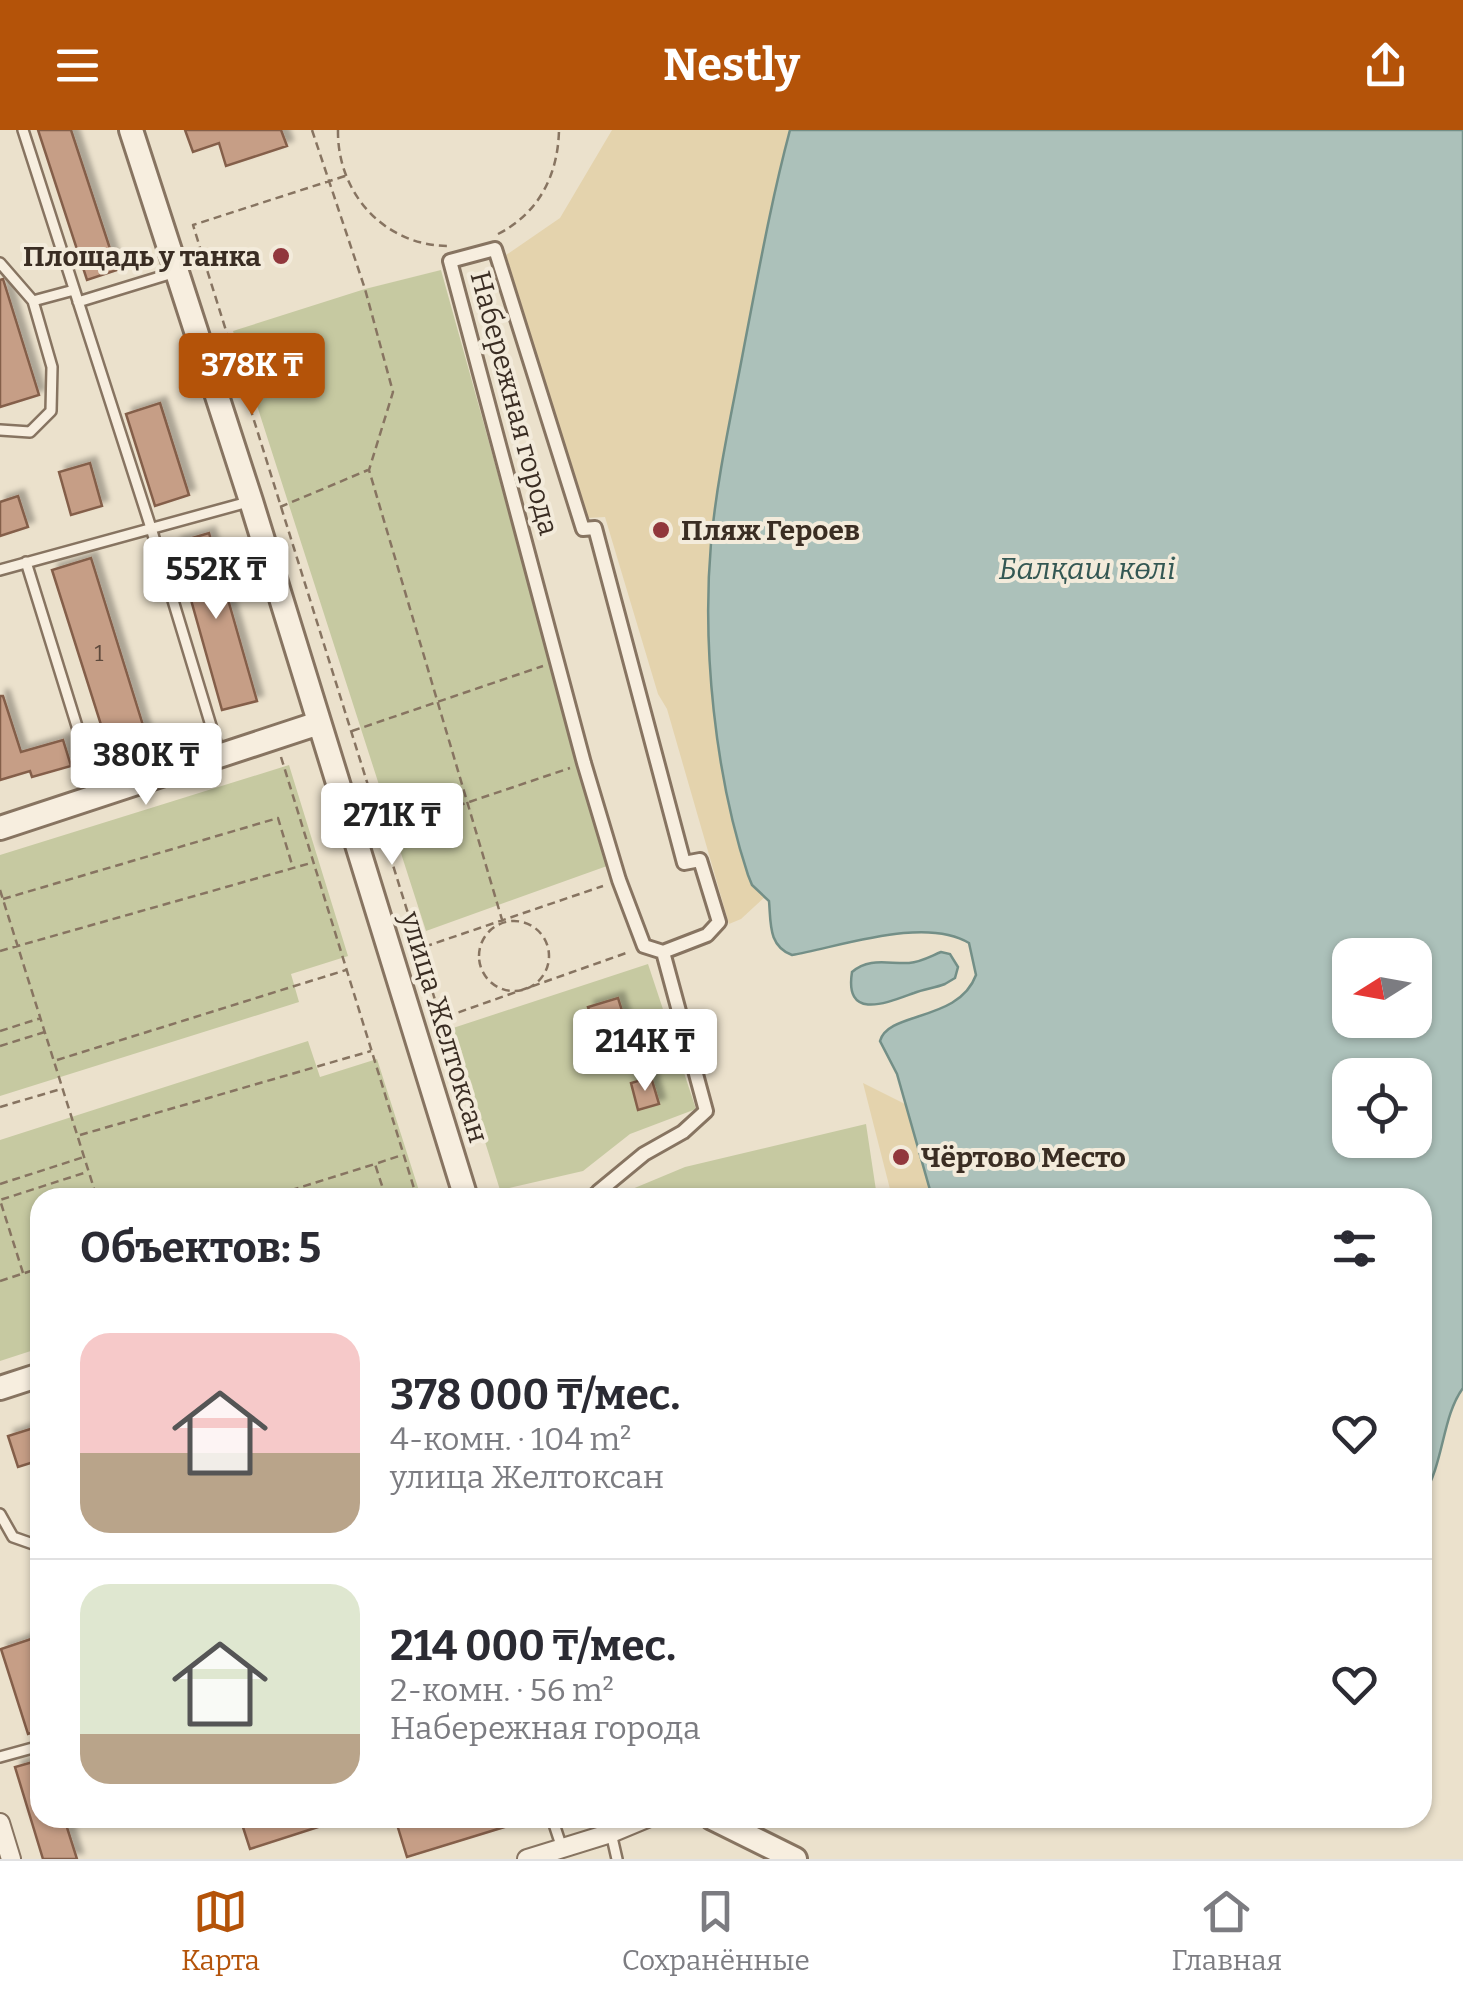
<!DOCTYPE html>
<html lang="ru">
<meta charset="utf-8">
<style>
body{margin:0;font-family:Bitter,serif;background:#f7f7f7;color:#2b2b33;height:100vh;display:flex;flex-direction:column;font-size:38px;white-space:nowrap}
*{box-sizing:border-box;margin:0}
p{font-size:32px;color:#7c7c81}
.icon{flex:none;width:55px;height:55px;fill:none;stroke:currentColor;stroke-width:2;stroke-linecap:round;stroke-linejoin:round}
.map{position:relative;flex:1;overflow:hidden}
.details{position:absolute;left:30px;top:1058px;width:1402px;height:640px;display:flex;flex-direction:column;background:#fff;border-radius:30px;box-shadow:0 2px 8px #0004}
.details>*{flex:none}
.needle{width:65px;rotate:259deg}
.buttons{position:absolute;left:1332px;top:808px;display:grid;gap:20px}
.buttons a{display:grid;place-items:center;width:100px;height:100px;border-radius:20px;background:#fff;box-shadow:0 2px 8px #0004;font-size:50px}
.price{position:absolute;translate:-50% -85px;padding:0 22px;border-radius:10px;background:#fff;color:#222;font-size:32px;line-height:65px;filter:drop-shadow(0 2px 5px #0008)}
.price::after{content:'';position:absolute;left:50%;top:60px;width:30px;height:22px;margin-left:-15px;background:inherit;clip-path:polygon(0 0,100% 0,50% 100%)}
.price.selected{background:#b45309;color:#fff}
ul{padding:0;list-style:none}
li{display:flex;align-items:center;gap:30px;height:250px;padding:0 50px}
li+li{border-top:2px solid #e1e1e2}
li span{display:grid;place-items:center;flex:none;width:280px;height:200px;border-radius:30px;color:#555}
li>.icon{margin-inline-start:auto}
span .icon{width:120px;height:120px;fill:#fffc;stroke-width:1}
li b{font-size:42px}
h2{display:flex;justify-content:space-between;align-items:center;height:120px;padding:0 50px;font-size:42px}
header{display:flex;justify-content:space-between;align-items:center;height:130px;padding:0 50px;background:#b45309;color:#fff;font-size:45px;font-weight:700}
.dock{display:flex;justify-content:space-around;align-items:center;height:140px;border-top:2px solid #e1e1e2;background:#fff;font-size:28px;color:#7c7c81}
.dock a{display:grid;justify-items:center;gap:5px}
.dock .selected{color:#b45309}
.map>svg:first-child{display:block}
.green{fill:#c6c9a1}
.sand{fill:#e4d3ad}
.water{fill:#acc1ba;stroke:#738f87;stroke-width:2.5;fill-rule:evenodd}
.building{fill:#c69e86;stroke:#845e4a;stroke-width:2.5;filter:url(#shadow)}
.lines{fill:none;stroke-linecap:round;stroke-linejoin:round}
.service-casing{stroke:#877461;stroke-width:14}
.pedestrian-casing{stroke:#877461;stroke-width:18}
.minor-casing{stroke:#877461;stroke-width:22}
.tertiary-casing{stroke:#877461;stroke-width:28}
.path{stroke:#877461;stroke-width:2.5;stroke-dasharray:8 5;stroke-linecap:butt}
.service{stroke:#f7eedf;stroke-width:9}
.pedestrian{stroke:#f7eedf;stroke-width:12}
.minor{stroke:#f7eedf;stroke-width:18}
.tertiary{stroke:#f7eedf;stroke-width:22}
.poi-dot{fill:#91373c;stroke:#f3ebdb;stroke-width:4}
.labels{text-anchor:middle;stroke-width:8;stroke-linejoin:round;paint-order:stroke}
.number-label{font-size:22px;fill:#5d493c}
.poi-label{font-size:28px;font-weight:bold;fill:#3a2d23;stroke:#f3ebdb;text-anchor:start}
.street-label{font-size:28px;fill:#3a2d23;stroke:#f3ebdb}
.water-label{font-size:30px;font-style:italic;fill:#345854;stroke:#f3ebdb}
</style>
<header><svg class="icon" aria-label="menu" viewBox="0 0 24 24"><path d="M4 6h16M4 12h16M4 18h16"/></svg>Nestly<svg class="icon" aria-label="share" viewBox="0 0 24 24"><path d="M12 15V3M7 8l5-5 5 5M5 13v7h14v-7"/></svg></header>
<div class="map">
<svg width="1463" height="1729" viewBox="0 0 1463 1729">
<defs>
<filter id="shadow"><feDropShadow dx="6" dy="-6" stdDeviation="2.5" flood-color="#0004"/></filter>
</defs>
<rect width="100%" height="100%" fill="#ebe1cc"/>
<path class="green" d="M441,140l166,596 -181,65 -193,-600 132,-42z
M289,635l59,191 -57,18 8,28 -299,94v-241z
M648,834l48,145 -66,25 -47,37 -83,19 -50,-161z
M308,911l12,36 57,-18 44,138 -381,1v150l-40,13v-221z
M866,994l11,73h-264l72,-30z"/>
<path class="sand" d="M612,0h178l-65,319 -14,93 -2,44 4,108 16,105 15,66 8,20 14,11 -25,23 -12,5 -62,-215 -9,-15 -53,-177 -18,1 -81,-263 54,-37z
M863,953l44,22 25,92h-40z"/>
<path class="water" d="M790,0h673v1258c-21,28 -19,76 -40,108l-1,-298 -490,-1 -35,-123 -17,-33c8,-30 79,-19 96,-66l-7,-32c-44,-27 -130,4 -177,12 -24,-9 -21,-32 -23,-54l-17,-16 -4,-10c-33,-100 -46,-227 -37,-332 6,-66 21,-131 33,-196 14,-72 27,-146 46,-217zM1350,825h65v65h-65zM1350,945h65v65h-65z
M941,822l9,2 8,13 -3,11 -10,6c-10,4 -21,5 -31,9 -25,9 -70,29 -62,-21 17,-15 36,-8 57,-9 12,-1 22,-7 32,-11z"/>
<path class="building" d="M38,0h33l46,140 -30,10z
M185,0h96l6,16 -61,20 -7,-23 -26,9z
M3,149l36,116 -39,12v-127z
M160,273l29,92 -34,11 -29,-92z
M90,333l12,43 -31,9 -12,-43z
M18,366l10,31 -28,9v-34z
M209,403l48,168 -35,9 -47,-167z
M91,428l55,177 -38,12 -56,-177z
M0,566h3l18,56 42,-12 8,26 -39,11 -2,-6 -30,9z
M618,868l15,48 -30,10 -15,-49z
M651,947l8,27 -21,6 -7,-27z
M40,1296v34l-22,7 -10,-31z
M40,1506v94l-12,4 -27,-85z
M40,1630v58h24l13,41h-34l-28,-92z
M240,1688h99l1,2 -90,29z
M395,1688h128l1,3 -117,36z"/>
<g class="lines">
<defs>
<path id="service" d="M23,0l128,398 68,224
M0,133l33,38 41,-11
M78,172l98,-30
M0,300l30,2 21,-21 1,-44 -19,-66
M26,432l72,232
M0,440l248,-68
M583,1068l15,-6
M0,1384l13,23 20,7 7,-2
M0,1627l40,-11
M552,1688l10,30
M611,1703l6,26"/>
<path id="pedestrian" d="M598,1062l46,-38 39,-22 23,-21 -43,-159 44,-17 12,-13 -19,-62 -16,3 -89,-335 -12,1 -88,-280 -45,12 134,502 35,117 25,66 19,6"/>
<path id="minor" d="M0,1693l11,36
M527,1729l84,-26 36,-15"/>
<path id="tertiary" d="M131,0l120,371 215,697
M0,698l319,-105
M0,1258l40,-13
M712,1688l83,41"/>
</defs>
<use href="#service" class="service-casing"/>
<use href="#pedestrian" class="pedestrian-casing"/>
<use href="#minor" class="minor-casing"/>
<use href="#tertiary" class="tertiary-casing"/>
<path class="path" d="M312,0l53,159 28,103 -24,78 134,453
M338,0c-1,63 46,115 109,116
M345,46l-152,49 248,794
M498,104c41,-21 60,-59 61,-104
M280,377l88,-37
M352,601l191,-65
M281,627l136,441
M383,701l187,-63
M0,760l97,308
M3,769l275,-81 15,50
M479 826a35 35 0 1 1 70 0a35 35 0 1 1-70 0Z
M0,821l311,-88
M412,821l191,-65
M434,891l195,-69
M0,901l41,-13
M0,916l45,-14
M57,930l289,-90
M0,977l61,-18
M80,1005l291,-84
M0,1054l84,-27
M266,1068l109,-34
M386,1068l-11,-34 27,-9
M23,1143l-23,-73 87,-28
M0,1151l40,-13"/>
<use href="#service" class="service"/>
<use href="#pedestrian" class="pedestrian"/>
<use href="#minor" class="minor"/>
<use href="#tertiary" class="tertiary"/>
</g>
<g class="poi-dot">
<circle cx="281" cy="126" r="10"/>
<circle cx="661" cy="400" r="10"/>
<circle cx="901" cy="1027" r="10"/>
</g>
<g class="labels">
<g class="number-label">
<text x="99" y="531">1</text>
</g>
<g class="poi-label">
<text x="261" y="136" text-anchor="end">Площадь у танка</text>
<text x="681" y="410">Пляж Героев</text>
<text x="921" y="1037">Чёртово Место</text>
</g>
<g class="street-label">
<text transform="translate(515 273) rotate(75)" y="10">Набережная города</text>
<text transform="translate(445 897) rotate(73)" y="10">улица Желтоксан</text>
</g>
<g class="water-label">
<text x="1087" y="449">Балқаш көлі</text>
</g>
</g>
</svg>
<div class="buttons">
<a><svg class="needle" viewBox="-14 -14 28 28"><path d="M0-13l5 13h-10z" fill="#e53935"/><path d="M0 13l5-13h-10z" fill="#7c7c81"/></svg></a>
<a><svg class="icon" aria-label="locate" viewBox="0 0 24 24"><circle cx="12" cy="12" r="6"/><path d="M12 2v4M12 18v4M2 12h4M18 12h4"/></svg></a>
</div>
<b class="price selected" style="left:252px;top:288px">378K ₸</b>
<b class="price" style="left:216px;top:492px">552K ₸</b>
<b class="price" style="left:146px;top:678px">380K ₸</b>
<b class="price" style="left:392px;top:738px">271K ₸</b>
<b class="price" style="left:645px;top:964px">214K ₸</b>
<section class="details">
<h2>Объектов: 5<svg class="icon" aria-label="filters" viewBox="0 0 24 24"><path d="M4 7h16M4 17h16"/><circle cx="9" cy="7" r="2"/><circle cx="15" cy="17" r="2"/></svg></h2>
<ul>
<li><span style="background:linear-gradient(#f6c9c9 60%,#b9a48a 0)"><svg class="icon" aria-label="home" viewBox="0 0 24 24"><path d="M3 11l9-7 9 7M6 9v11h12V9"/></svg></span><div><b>378 000 ₸/мес.</b><p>4-комн. · 104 m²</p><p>улица Желтоксан</p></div><svg class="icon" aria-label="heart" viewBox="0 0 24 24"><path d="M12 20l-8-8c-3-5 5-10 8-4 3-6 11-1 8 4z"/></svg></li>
<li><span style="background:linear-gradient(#dfe7d0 75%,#b9a48a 0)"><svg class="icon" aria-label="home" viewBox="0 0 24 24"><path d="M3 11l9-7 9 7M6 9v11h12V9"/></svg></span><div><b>214 000 ₸/мес.</b><p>2-комн. · 56 m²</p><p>Набережная города</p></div><svg class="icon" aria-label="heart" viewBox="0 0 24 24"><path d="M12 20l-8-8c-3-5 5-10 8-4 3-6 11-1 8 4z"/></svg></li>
</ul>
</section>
</div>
<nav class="dock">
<a class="selected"><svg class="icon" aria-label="map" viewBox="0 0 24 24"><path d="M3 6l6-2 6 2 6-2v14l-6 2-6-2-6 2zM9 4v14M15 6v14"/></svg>Карта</a>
<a><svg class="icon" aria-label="saved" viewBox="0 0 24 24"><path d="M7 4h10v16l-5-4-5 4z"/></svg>Сохранённые</a>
<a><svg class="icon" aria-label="home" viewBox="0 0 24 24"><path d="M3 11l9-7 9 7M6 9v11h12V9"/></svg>Главная</a>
</nav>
